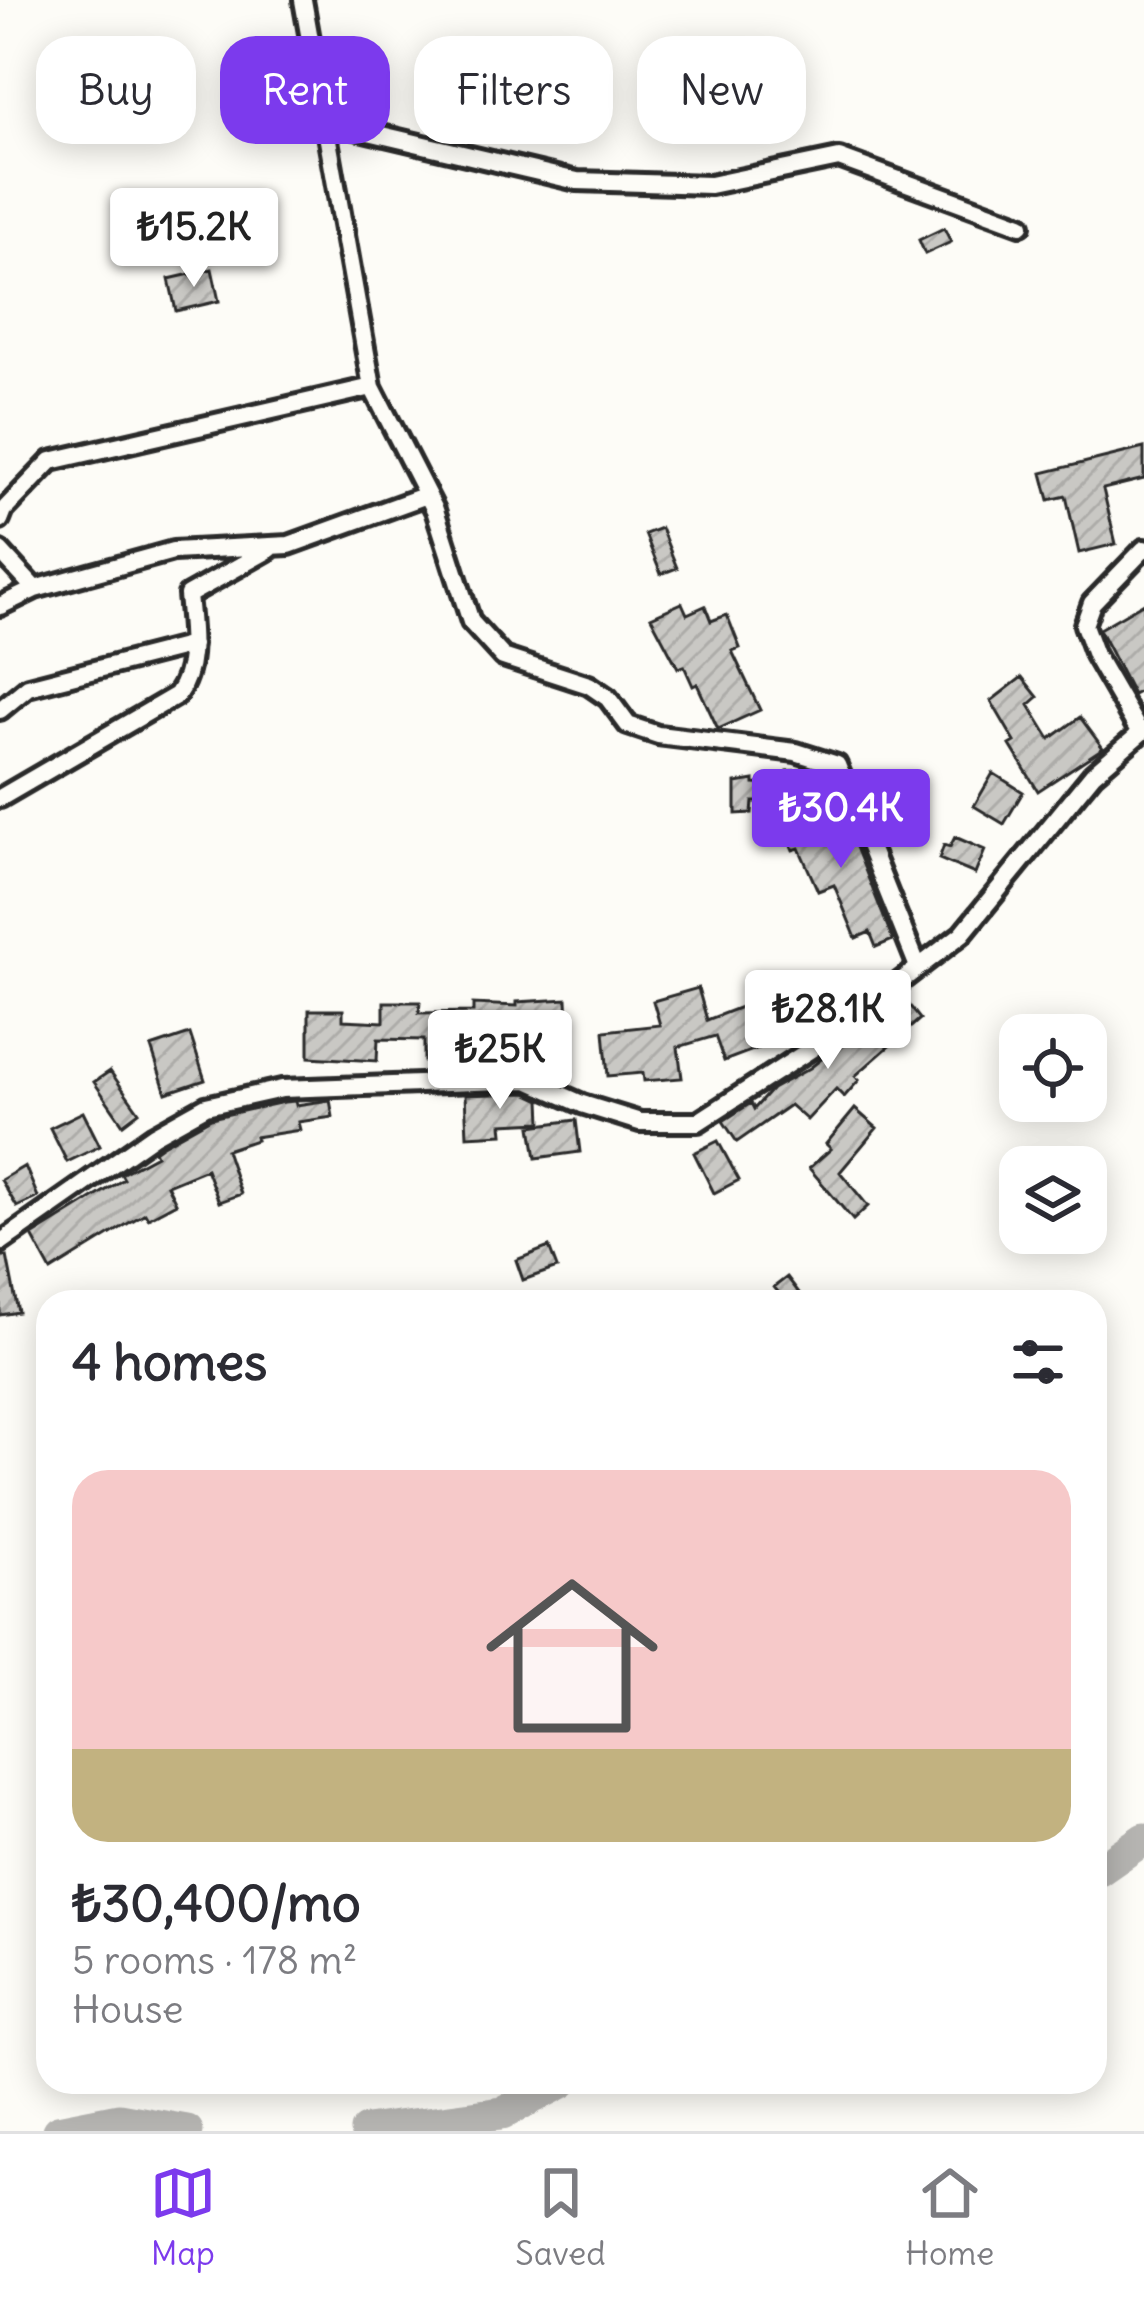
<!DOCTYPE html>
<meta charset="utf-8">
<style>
body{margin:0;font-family:Delius,sans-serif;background:#f7f7f7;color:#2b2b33;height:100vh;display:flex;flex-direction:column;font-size:45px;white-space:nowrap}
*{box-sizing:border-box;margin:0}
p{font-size:39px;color:#7c7c81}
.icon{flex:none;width:66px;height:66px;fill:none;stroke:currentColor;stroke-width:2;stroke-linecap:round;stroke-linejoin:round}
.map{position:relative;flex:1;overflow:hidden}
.details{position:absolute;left:36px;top:1290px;width:1071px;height:804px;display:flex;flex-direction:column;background:#fff;border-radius:36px;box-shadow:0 6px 30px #0003}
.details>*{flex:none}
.hud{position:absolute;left:36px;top:36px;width:1074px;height:108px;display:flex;gap:24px}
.buttons{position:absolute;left:999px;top:1014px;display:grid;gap:24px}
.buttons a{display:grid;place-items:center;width:108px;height:108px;border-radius:24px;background:#fff;box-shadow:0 6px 30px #0003;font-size:60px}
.price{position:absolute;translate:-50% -102px;padding:0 27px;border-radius:12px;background:#fff;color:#222;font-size:39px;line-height:78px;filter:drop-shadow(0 3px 6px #0008)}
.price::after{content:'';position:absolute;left:50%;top:72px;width:36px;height:27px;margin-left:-18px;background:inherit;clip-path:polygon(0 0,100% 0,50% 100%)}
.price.selected{background:#7c3aed;color:#fff}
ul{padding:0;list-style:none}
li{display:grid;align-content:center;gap:24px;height:636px;padding:0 36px}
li+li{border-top:3px solid #e1e1e2}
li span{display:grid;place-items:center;height:372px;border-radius:36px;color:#555}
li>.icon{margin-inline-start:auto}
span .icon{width:216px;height:216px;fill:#fffc;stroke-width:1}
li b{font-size:51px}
h2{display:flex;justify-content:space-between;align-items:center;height:144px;padding:0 36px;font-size:51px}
.pill{padding:0 42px;border-radius:36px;background:#fff;box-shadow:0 6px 30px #0003;font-size:42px;line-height:108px}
.pill.selected{background:#7c3aed;color:#fff}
.dock{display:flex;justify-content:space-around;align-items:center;height:168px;border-top:3px solid #e1e1e2;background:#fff;font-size:33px;color:#7c7c81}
.dock a{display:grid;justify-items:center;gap:6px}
.dock .selected{color:#7c3aed}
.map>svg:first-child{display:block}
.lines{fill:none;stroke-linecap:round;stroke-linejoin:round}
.river{stroke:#b5b4b1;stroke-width:33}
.building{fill:url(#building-hatch);stroke:#2b2b2b;stroke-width:3}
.street-casing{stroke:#2b2b2b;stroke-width:26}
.street{stroke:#fdfcf7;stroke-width:16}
</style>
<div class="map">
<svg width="1144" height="2131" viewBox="0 0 1144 2131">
<defs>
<pattern id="building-hatch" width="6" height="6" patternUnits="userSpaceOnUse" patternTransform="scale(3)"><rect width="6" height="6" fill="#c9c8c4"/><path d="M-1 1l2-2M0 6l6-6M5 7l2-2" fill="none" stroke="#adaca9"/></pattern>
</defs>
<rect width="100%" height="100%" fill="#fdfcf7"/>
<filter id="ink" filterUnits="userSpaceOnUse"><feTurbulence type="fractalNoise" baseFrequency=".00833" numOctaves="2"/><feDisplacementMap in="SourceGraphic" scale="24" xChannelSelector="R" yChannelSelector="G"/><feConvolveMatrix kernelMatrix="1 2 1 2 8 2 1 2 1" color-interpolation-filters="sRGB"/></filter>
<g filter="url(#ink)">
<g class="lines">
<path class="river" d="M1095,1873l49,-34
M58,2131l61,-12 68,12
M366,2131l136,-18 60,-31"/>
</g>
<path class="building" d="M944,228l7,14 -26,12 -6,-14z
M212,269l7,32 -43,10 -7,-32z
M1144,448v31l-41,10 13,55 -37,9 -13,-57 -17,4 -7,-27z
M661,528l16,40 -16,6 -16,-40z
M682,603l5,11 18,-8 6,15 16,-6 13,33 -8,3 28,59 -42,19 -21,-45 -4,2 -9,-20 -6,2 -27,-51z
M1144,603v86l-11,6 -34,-66z
M1022,677l16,20 -9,8 21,34 30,-22 23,31 -65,43 -28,-46 5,-3 -24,-41z
M801,770l3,32h-51l-1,11 -16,1v-31l18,-3v4l34,2 -1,-15z
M993,773l30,19 -19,32 -30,-18z
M840,807l53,133 -17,7 -6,-15 -14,6 -22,-53 -16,6 -19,-43 -6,2 -8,-19z
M955,837l30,13 -10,24 -36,-15 5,-14 6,2z
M698,988l9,32 62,-24 16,42 -61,23 -9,-25 -37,11 4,31 -38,3 -1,-8 -35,3 -4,-45 56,-6 -7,-24z
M902,996l18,23 -65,57 4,4 -15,17 -8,-8 -29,31 -17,-15 -53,37 -14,-21 28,-18 3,6 18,-20 38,-21z
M567,999l2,47 -110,-2v17h-35v-21l-46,-1 -1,22 -68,-4v-47h34v10l41,2v-20h36l-1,11 54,-1v-8l44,2v-4z
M190,1034l15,46 -39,13 -15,-46z
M110,1071l29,41 -16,12 -29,-42z
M526,1093l15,7 1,22 -40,2 1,10 -36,2 -2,-41z
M330,1100l3,17 -35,5 2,8 -45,7 1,3 -30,10 15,44 -22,8 -13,-33 -39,16 9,18 -28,15 -3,-5 -94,58 -19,-35 92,-57 -3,-5 35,-19 -2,-4 7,-5 50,-28 73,-16 11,-1 1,4z
M855,1109l22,19 -37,44 28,34 -15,14 -44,-52 22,-19 -5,-5z
M83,1112l17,34 -33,16 -17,-34z
M576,1120l4,32 -44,6 -5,-32z
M718,1141l21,39 -25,13 -20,-40z
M25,1166l13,31 -21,10 -16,-27z
M549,1247l8,21 -34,12 -7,-20z
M0,1256h7l11,56 -18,3z
M787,1277l19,25h-20l-12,-15z"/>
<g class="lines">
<defs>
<path id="street" d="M303,0l69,387 63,123 36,112 32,35 86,28 19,13 20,27 30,10 138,17 41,13 81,202
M326,122l251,59 133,4 129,-27 182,67
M0,520l4,-10 47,-49 321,-74
M0,551l35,38
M0,606l35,-17 138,-38 116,-6 138,-50
M0,710l28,-23 164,-42
M1140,733l-45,-78 -11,-30 8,-22 52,-54
M0,798l177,-103c21,-30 14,-65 11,-100l82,-46
M0,1243l154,-108 52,-29 76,-17 246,-9 54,24 58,18h58l121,-78 143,-110 131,-160 51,-44"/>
</defs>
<use href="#street" class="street-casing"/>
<use href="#street" class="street"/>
</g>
</g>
</svg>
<div class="buttons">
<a><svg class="icon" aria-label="locate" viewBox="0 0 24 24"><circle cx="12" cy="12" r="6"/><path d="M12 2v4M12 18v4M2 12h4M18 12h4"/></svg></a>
<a><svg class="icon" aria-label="layers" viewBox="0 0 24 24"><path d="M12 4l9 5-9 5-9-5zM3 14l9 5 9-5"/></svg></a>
</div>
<b class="price" style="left:194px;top:290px">₺15.2K</b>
<b class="price selected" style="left:841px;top:871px">₺30.4K</b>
<b class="price" style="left:828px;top:1072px">₺28.1K</b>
<b class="price" style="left:500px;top:1112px">₺25K</b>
<div class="hud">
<a class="pill">Buy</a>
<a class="pill selected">Rent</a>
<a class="pill">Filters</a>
<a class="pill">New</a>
</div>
<section class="details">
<h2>4 homes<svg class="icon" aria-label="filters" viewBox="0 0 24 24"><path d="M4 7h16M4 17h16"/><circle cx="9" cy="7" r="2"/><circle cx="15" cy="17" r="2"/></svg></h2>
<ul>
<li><span style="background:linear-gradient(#f6c9c9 75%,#c2b280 0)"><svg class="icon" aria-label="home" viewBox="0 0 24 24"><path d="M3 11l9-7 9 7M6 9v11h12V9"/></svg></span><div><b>₺30,400/mo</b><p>5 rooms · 178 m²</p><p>House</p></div></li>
</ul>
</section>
</div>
<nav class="dock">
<a class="selected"><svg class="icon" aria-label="map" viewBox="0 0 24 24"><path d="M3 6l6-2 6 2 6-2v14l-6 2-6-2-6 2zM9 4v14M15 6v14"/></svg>Map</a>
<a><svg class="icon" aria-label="saved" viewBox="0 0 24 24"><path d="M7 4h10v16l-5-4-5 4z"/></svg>Saved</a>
<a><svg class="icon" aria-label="home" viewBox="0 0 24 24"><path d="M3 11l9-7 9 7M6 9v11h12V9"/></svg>Home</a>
</nav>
